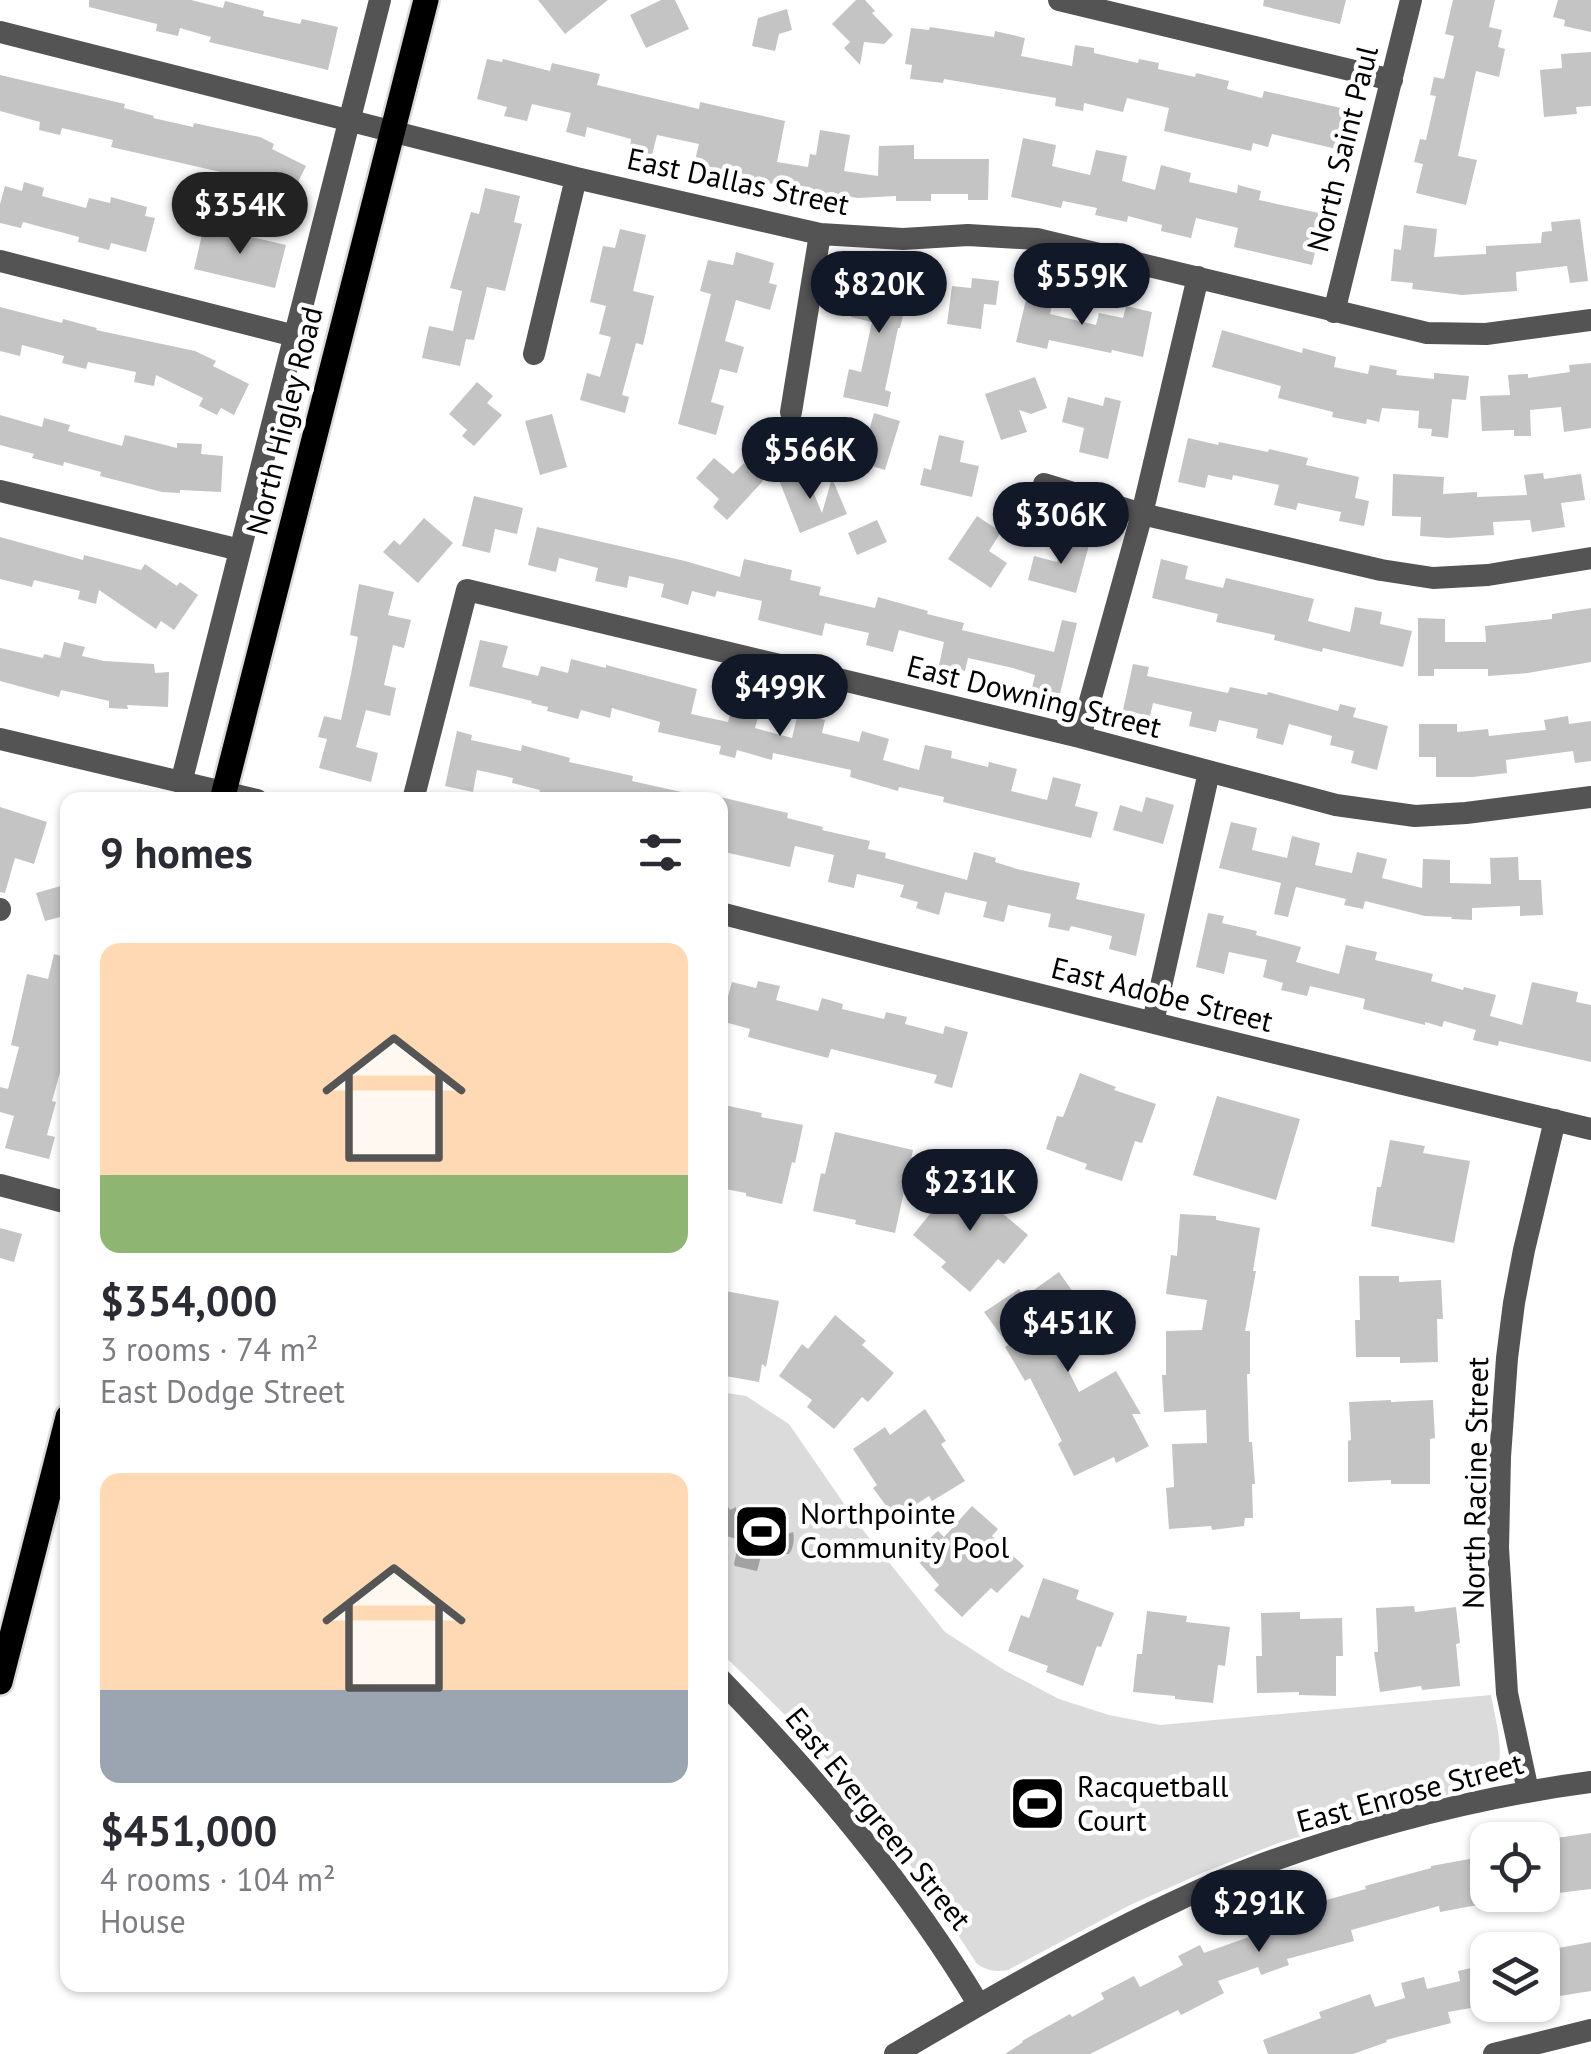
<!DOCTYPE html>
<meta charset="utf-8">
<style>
body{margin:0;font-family:"PT Sans",sans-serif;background:#f7f7f7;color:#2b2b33;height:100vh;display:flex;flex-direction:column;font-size:38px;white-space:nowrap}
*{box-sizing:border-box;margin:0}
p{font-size:32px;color:#7c7c81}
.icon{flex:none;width:55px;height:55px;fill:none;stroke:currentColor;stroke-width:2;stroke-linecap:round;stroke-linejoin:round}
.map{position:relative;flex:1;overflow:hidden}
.panel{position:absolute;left:60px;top:792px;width:668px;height:1200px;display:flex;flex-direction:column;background:#fff;border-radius:20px;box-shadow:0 2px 8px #0004}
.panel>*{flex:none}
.fabs{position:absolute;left:1470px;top:1822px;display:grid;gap:20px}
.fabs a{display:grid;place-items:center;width:90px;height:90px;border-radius:20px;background:#fff;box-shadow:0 2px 8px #0004;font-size:50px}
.price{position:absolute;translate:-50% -85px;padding:0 22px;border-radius:35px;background:#111827;color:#fff;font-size:32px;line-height:65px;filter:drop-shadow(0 2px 5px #0008)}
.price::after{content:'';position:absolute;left:50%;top:60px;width:30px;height:22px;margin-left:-15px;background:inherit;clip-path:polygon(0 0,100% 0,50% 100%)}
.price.selected{background:#222;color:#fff}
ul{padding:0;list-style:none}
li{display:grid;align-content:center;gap:20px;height:530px;padding:0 40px}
li span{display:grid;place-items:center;height:310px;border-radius:20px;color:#555}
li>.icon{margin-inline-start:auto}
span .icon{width:180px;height:180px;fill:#fffc;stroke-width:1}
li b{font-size:42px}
h2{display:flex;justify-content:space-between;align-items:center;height:120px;padding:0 40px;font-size:42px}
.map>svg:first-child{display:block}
.green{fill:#dbdbdb}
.water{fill:#a2a2a2}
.building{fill:#c4c4c4}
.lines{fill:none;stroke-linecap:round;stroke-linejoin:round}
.major-casing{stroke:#dbdbdb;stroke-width:30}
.minor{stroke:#545454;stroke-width:22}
.major{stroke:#000;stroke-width:25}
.labels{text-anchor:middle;stroke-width:9;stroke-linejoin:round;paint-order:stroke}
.street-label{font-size:30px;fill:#000;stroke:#fff}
.poi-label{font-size:30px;fill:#000;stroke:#fff;text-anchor:start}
</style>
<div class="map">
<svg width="1591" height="2054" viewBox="0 0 1591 2054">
<rect width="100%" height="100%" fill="#fff"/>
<path class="green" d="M720,1392l26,4 43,28 69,100 87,108 59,38 55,29 50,16 51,10 331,-30c5,29 16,60 2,87l-212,60 -79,31 -72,32 -122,65c-13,2 -20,1 -31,-6 -45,-69 -90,-136 -144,-198 -35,-40 -74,-77 -113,-114z"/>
<path class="water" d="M720,1494l10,16 6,-3v5l5,-1 2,4 -2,4 4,6 42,9 6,-2c2,6 0,18 -4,22h-5l-2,-5 -15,-3 -4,3 -6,22 -22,-5 -1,-2 5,-22 -2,-3 -14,-4 4,-19 -7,-2z"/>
<path class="building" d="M89,0h102l32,8 2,-7 39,10 -1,5 37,8 2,-5 36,8 -10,43 -119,-28 2,-5 -31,-9 -2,8 -22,-5 1,-7 -68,-17z
M538,0h70l-43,34z
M661,0h14l14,29 -43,19 -16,-33z
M856,0h9l10,11 -3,2 21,22 -9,9 -20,-2 -4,23 -16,-17 6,-6 -18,-18z
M1264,0h82l-6,24 -77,-18z
M1453,0h42l-6,27 13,3 -4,17 7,2 -6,28 -23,-6 -18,85 19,4 -11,45 -50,-12 7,-29 -9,-2 6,-23 6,1 10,-44 -6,-1 4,-18 10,2 10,-43 -9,-2z
M1558,0h33v32l-27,-6 1,-6 -12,-3z
M787,9l5,21 -13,4 -4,17 -23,-5 6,-28z
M930,27l64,10 1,-6 30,7 -4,18 51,10 3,-21 19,3v5l44,10 1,-4 20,4 -1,6 37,8 1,-4 33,8 -2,8 35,9 2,-7 86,19 -9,40 -69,-16 -4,13 -15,-4 -2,8 -87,-20 5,-23 -42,-10 -4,14 -39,-9 -1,8 -28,-5 1,-8 -112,-19 -1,4 -33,-4 2,-14 -7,-1 6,-36 18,2z
M1591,52v54l-15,1 1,7 -33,3 -4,-47 22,-2 -1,-14z
M487,59l15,3 1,-3 47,12 2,-8 48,11 -3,11 102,24 1,-7 85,19 -8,41 31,5 2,-13 6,1 4,-25 30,5 -6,36 34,5 1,-30 35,-1v14h75l-1,41h-20v-6h-37v7h-35v-5l-38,2 -65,-10 -39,-8v-4l-60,-12 5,-20 -42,-9 -5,20 -22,-6 1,-10 -44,-12 -2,10 -19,-5 5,-19 -39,-9 -5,17 -23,-5 3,-9 -30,-8z
M0,75l125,29 -1,4 30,8 -1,2 40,9 1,-4 66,14 14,7 -2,5 34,17 -14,28 -22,1 -45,-22 -114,-26 2,-7 -51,-12 -2,7 -21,-5 1,-8 -40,-11z
M1023,138l33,7 -4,21 38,9 6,-25 31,6 -5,25 33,9 6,-25 30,8 -2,9 48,11 1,-8 23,6 -2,9 60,13 -3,13 5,1 -9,38 -78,-18 4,-19 -42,-10 -5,20 -30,-7 1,-6 -34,-9 -1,6 -32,-7 2,-7 -34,-7 -2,7 -50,-11z
M24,182l20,6 -2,8 44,12 3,-10 21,5 1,-6 36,10 -2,9 10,2 -9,34 -35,-9 -2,7 -31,-8 1,-5 -56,-15 -2,6 -21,-5v-19l5,-18 17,5z
M485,188l35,8 -6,26 8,2 -17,67 -18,-4 -13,53 -8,-1 -6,27 -38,-8 7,-32 24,5 9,-40 -12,-3 21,-76 8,2z
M1580,219l8,62 -18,2 -3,-17 -51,6 1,19 -55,4 -50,-6 1,-6 -22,-2 3,-32 7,1 3,-25 33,4 -3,28 52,-3v-8l55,-3 1,-11 10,-1 -1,-9z
M204,226l82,19 -11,43 -81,-19z
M620,229l26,6 -13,56 21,5 -11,49 -7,-2 -14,52 7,2 -4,16 -45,-13 7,-27 13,4 11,-40 -12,-3 7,-28 -16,-4 13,-56 12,2z
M736,252l38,11 -5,20 8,2 -7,25 -34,-10 -11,41 19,6 -7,26 -17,-4 -9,33 13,4 -8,29 -38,-11 33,-130 -11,-3 8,-31 25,5z
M880,272l36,8 -4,19 -5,-1 -7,30h-2l-13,62 6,2 -3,15 -45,-10 6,-28 12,3 11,-50 -21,-5 7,-33 19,5z
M972,278l27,3 -3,24 -12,-1 -3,25 -34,-5 5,-38 19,2z
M1029,287l26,5 -5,22 46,11 3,-12 24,5 3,-12 26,6 -9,45 -31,-7 -1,3 -62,-13 -2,9 -31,-7z
M0,307l62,16 1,-4 34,9 -1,2 99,21 21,10 -3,5 36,18 -15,31 -13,-7 -4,7 -18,-9 4,-8 -47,-23 -2,11 -20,-4 2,-10 -48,-10 -2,7 -24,-6 2,-7 -42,-11 -2,11 -20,-5z
M1222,330l80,23 1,-5 33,9 -2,10 34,7 2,-9 27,5 -1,5 38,4v-6l35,3 -3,24 -14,-1 -4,39 -17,-2 1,-7 -14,-1 1,-17 -37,-3 -3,14 -12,-3 -1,5 -34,-7 1,-5 -55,-14 3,-12 -69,-19z
M1591,363v65l-27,4 -3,-25 -31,3 1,26h-17v-6l-32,1 -2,-35 30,-1 -2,-20 20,-1v4l42,-6 -1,-7z
M1035,377l12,31 -16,6 -12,-4 8,22 -26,8 -16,-46z
M477,382l16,14 -6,7 15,12 -28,31 -12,-10 5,-6 -18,-16z
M1068,397l35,9 2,-9 16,4 -13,58 -29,-7 5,-24 -22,-6z
M874,413l26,8 -15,49 -46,-14 8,-27 21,6z
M552,414l15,53 -27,8 -15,-54z
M0,415l42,12 2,-9 26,7 -2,6 54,15 3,-11 52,13v-5l25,1 -1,10 22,2 -2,36 -41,-2v3l-18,-1 -62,-16 1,-4 -37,-10 -1,4 -31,-8 2,-4 -34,-9z
M939,435l25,6 -4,21 19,4 -7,31 -52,-12 4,-17 7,2z
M1188,438l30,7 1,-3 49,10 1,-3 39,9 -2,7 53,12 -4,21 14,3 -5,25 -25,-5 2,-9 -43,-9 -2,7 -22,-5 5,-20 -46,-10 -1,5 -24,-5 -3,13 -27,-6z
M714,458l19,16 11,-11 19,18 -36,39 -14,-13 6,-8 -23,-21z
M804,470l18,43 10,-35 15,36 -47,19 -21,-53z
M1543,473l1,6 37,-5 4,26 -24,3 4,24 -33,5 -2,-12 -37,2 1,13 -46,3 -28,-2 1,-19 -29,-1 1,-42 51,3 -1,17 34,-2v5l50,-2 -3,-20z
M474,496l49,12 -6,26 -22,-5 -5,24 -28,-7z
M977,516l24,16 -12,19 18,12 -16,25 -43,-29z
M424,518l29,25 -35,40 -35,-31 11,-12 6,5z
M877,520l10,22 -30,13 -9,-22z
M537,527l148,34 55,16 4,-18 48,11 -2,10 31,7 -2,8 56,13 3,-11 50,14 -1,3 37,9 -2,7 92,22 8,-32 15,3 -17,71 -28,-6 3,-13 -22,-7 -45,-10 -3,13 -26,-6 5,-23 -45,-12 -6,22 -27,-7 3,-12 -44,-10 -3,13 -64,-16 4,-19 -45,-10 -2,6 -23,-6 -4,14 -27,-8 3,-13 -35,-8 -2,12 -32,-7 3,-13 -39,-10 -3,14 -28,-7z
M0,537l83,23 1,-5 57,15 4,-6 32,22 3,-4 18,13 -24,35 -13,-9 -5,8 -57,-39 -3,14 -18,-5 2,-8 -46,-11 -2,7 -32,-8z
M1063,538l26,7 -13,48 -48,-13 6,-24 23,6z
M1161,559l27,7 -3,13 38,9 3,-10 88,21 -6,22 42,11 5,-25 27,5 -2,12 32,7 -9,36 -80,-19 -1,4 -48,-12 1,-5 -59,-13 2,-8 -66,-16z
M359,584l35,8 -6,23 23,5 -7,28 -11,-3 -9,40 12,3 -6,28 -24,-6 -10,37 22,6 -7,29 -52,-14 8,-29 -9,-2 6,-21 17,4 10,-46 7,-37 -8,-2z
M1591,608v54l-63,11 -40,3v-7h-54v7h-16v-58l27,1v23h41l-1,-16 67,-7v-5z
M480,640l28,6 -6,21 36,9 3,-10 27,7 3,-14 35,9v-3l91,24 -6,25 37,8 6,-22 27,7 -6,21 37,10 6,-25 27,7 -3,13 37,9 3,-11 27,8 -6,21 36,10 6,-25 27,6 -1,7 37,9 1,-5 28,7 -6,22 36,9 6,-23 28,7 -6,22 23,6 -7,26 -148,-36 1,-5 -45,-10 -1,4 -48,-14 1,-7 -78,-17 -1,7 -35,-10 -2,8 -16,-4 2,-8 -63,-14 2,-10 -48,-14 -2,10 -29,-8 -3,9 -31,-8 1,-4 -17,-4 1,-2 -63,-15z
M64,642l21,5 -3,9 22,5 50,3 1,9 14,-1 -1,35 -41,-2 1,4 -19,-1v-7l-48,-11 -2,7 -59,-16v-33l43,10 1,-4 16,4z
M1133,664l16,3 -2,9 81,17 2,-6 37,8 1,-3 70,19 2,-7 16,4 -3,9 35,9 -11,44 -26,-7 3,-12 -24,-6 2,-9 -43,-12 -6,21 -27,-7 2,-9 -39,-9 -3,12 -27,-6 3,-14 -39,-9 -3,13 -27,-6z
M1568,716l1,8 22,-3v40l-16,2 -2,-12 -67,9 1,13 -34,4h-37v-20h-17v-33h38v8l31,-3 1,7 57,-6 -2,-10z
M457,731l15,4 -1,5 50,11 1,-6 48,13 -1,4 64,14 -1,5 54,12v7h-149l3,-10 -28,-7 1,-5 -36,-8 -4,22 -28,-6z
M720,797l68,16 -1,5 36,9 -1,3 48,11 -2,8 18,4 -1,5 82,22 7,-28 22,6 -1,4 22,7 63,14 -4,16 69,15 -9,42 -27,-7 3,-13 -41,-10 -2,5 -21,-4 3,-13 -43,-9 -4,17 -21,-5 4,-15 -42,-10 -6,23 -23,-7 2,-6 -18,-5 4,-12 -47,-11 -3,14 -26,-6 6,-27 -39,-9 -5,21 -70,-16z
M1146,797l28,8 -11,39 -50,-14 7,-25 22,7z
M0,807l47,15 -13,42 -19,-6 -10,35 -5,-1z
M1231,822l26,6 -5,22 35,8 5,-22 28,7 -5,22 37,8 5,-21 30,7 -5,19 40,10 1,-29 27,1v23l41,1 -1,-26 28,-1 1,23h22l2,35 -23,1v-10l-48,2v12l-21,-1 1,-2 -27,-1 -60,-15 -2,8 -19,-4 2,-6 -50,-12 -8,30 -14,-3 7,-31 -62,-15z
M68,884v31l-23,6 -9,-28z
M1208,913l16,3 -2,7 35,8 -1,4 45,12 -5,15 43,12 7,-29 31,7 -2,8 58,14 -2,7 32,9 1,-3 32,8 -6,21 32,9 10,-43 46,10 -2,10 15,3v57l-92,-21 -1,5 -25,-6 3,-10 -32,-9 -2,6 -17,-5v3l-62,-16 2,-10 -55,-13 -3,10 -26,-6 2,-7 -20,-6 4,-17 -38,-8 -5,22 -28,-7z
M54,954l14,4v86l-16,57 4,1 -9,33 8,2 -6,22 -44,-11 9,-32 -14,-4v-25l8,2 11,-42 -8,-2 16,-71 21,5z
M758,981l22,5 -4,14 42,11 4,-13 21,6 -1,5 42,10 2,-7 21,5 -2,7 38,10 2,-8 23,6 -16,56 -18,-5 3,-8 -106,-26 -3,9 -80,-21 2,-8 -29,-8 11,-39 24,6z
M1080,1073l36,14 -2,3 42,14 -14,39 -7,-2 -13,40 -37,-12 2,-5 -41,-15 11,-33 6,1z
M1217,1096l83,23 -24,81 -83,-25z
M724,1105l38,8 -1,4 42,8 -8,38 -3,-1 -10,42 -36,-8v-3l-26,-5v-65z
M835,1132l78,18 -18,83 -40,-9 1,-4 -43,-9 8,-38 4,1z
M1390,1140l35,6 -2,7 47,8 -16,82 -83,-17 6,-39h4z
M970,1177l30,24 -5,6 33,28 -24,29 -6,-5 -28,33 -29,-25 5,-5 -33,-27 24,-30 6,5z
M1180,1214l36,2v4l44,8 -7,43h3l-11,60h5v43h-3l2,68h3l3,42h-3l1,34h-8l-1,8 -32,4 -1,-4 -42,3 -3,-41 8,-1 -2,-43 35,-1 -1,-33 -42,2 -2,-37h4v-44l36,-1 5,-30 -41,-6 5,-39 6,1z
M0,1228l22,6 -8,28 -14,-4z
M1059,1272l21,30 -7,5 25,34 -33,23 14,28 37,-21 25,43h-9l17,32 -33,17 -2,-6 -40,19 -16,-32 4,-3 -32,-63 -5,3 -20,-34 3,-2 -24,-33 35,-23 5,8z
M1359,1276h40v6l42,-2 2,39h-6l1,43 -38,1v-6h-44l-1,-37h5z
M720,1290l59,11 -13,66 -4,-3 -3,18 -39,-7 8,-53 -8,-2z
M835,1315l31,26 -4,4 32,28 -26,29 -6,-5 -28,32 -27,-22 5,-7 -33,-24 23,-32 6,5z
M1391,1400v2l42,-2 2,38 -5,1v45h-39v-4l-43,2v-41l3,-1 -2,-38z
M925,1409l21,32 -5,3 24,37 -33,20 -3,-5 -34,22 -22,-30 4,-3 -24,-36 32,-22 5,8z
M972,1506l26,23 -6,7 32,30 -27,27 -6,-5 -29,29 -28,-27 5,-5 -27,-31 26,-23 6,6z
M1043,1578l36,12 -3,9 38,14 -13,34 -4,-1 -14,40 -37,-14 2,-6 -40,-15 13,-36 8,3z
M1414,1606l1,6 41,-5 4,36 -4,1 4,42 -38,4 -1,-4 -41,6 -6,-40h4l-2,-44z
M1147,1611l40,5 -1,6 44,5 -5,39 -7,-1 -5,38 -38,-4v-3l-42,-4 4,-38h5z
M1300,1612v7l42,-1 1,38h-7v40l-37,-1v-3l-42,1 -1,-37h6l-1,-43z
M1591,1833v56l-49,6v-55z
M1486,1856l2,47 -48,9 -1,-6 -88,24 3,11 -67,18 2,6 -28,10 -3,-8 -40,14 6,12 -43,22 -3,-5 -88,44h-85l18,-12 -1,-1 48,-27 2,3 32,-18 -3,-6 33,-17 6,11 43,-22 -5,-9 22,-11 4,8 45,-16 -4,-10 45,-17 76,-21 -1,-3 66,-18v-2z
M1591,1942v49l-44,7v-3h-5v-44z
M1488,1964v41l-40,7 3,11 -65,17 1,2 -34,12h-85l-5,-14 58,-22 -2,-6 51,-18 5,13 30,-9 -4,-15 23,-6 3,12 33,-8 -2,-10z"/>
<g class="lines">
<defs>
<path id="major" d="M222,800l204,-800
M0,1682l68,-265"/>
</defs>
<use href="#major" class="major-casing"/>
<path class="minor" d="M1059,0l333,80
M0,32l576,146 244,56 83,5 65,-4 69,4 390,94 59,1 105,-14
M0,261l295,75
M1334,312l77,-312
M534,354l42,-176
M791,412l29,-178
M1044,484l98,30 239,56 52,8 55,-3 103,-17
M0,491l240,59
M1080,737l62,-223 56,-237
M0,739l257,61
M181,783l199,-783
M413,800l54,-210 613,147 256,68 79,11 51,-3 125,-16
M0,910v-1
M720,913c290,75 580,147 871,216
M1153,1022l56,-250
M0,1185l68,18
M720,1679c97,100 187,206 259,326
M1528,1791l-21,-98 -9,-145 2,-91 7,-99 7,-55 10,-53 31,-130
M895,2054c85,-50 171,-100 260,-143 32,-15 64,-31 97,-43 109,-40 224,-71 339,-86
M1494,2054l97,-24"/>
<use href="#major" class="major"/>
</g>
<defs>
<symbol id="stadium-square" viewBox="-11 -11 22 22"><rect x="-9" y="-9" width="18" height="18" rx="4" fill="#000" stroke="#fff"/><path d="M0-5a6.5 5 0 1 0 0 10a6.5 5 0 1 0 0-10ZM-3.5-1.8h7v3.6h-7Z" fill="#fff"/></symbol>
</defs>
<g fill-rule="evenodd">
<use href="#stadium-square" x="730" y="1500" width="63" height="63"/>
<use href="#stadium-square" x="1006" y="1772" width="63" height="63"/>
</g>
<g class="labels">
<g class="street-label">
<text transform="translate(1343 149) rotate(-76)" y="10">North Saint Paul</text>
<text transform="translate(738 182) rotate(12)" y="10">East Dallas Street</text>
<text transform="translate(285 421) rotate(-76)" y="10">North Higley Road</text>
<text transform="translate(1034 697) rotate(14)" y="10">East Downing Street</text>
<text transform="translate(1162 995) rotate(14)" y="10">East Adobe Street</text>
<text transform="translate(1476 1483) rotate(-89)" y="10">North Racine Street</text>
<text transform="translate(1410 1793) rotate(-15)" y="10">East Enrose Street</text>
<text transform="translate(878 1819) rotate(51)" y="10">East Evergreen Street</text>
</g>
<g class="poi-label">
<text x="800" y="1524">Northpointe<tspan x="800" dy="34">Community Pool</tspan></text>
<text x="1077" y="1797">Racquetball<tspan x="1077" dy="34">Court</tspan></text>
</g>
</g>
</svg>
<div class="fabs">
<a><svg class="icon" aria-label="locate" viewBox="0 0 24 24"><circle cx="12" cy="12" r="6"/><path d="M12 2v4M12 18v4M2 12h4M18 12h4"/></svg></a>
<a><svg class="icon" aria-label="layers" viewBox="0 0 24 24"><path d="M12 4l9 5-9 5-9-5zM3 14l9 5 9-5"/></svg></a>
</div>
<b class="price selected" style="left:240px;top:257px">$354K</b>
<b class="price" style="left:1082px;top:328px">$559K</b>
<b class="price" style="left:879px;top:336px">$820K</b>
<b class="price" style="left:810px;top:502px">$566K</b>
<b class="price" style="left:1061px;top:567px">$306K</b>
<b class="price" style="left:780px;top:739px">$499K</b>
<b class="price" style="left:970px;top:1234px">$231K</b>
<b class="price" style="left:1068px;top:1375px">$451K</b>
<b class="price" style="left:1259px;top:1955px">$291K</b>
<section class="panel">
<h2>9 homes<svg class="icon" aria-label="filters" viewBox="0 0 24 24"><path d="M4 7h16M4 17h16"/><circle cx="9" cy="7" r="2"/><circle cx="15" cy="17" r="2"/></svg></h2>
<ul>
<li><span style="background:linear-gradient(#ffd9b3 75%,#8fb573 0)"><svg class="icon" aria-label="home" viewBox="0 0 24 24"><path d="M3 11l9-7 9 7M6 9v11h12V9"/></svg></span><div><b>$354,000</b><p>3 rooms · 74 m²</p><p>East Dodge Street</p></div></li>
<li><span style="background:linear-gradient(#ffd9b3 70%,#9aa5b1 0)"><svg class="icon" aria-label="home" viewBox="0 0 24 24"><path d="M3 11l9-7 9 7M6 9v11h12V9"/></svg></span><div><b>$451,000</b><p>4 rooms · 104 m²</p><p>House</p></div></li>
</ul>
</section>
</div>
